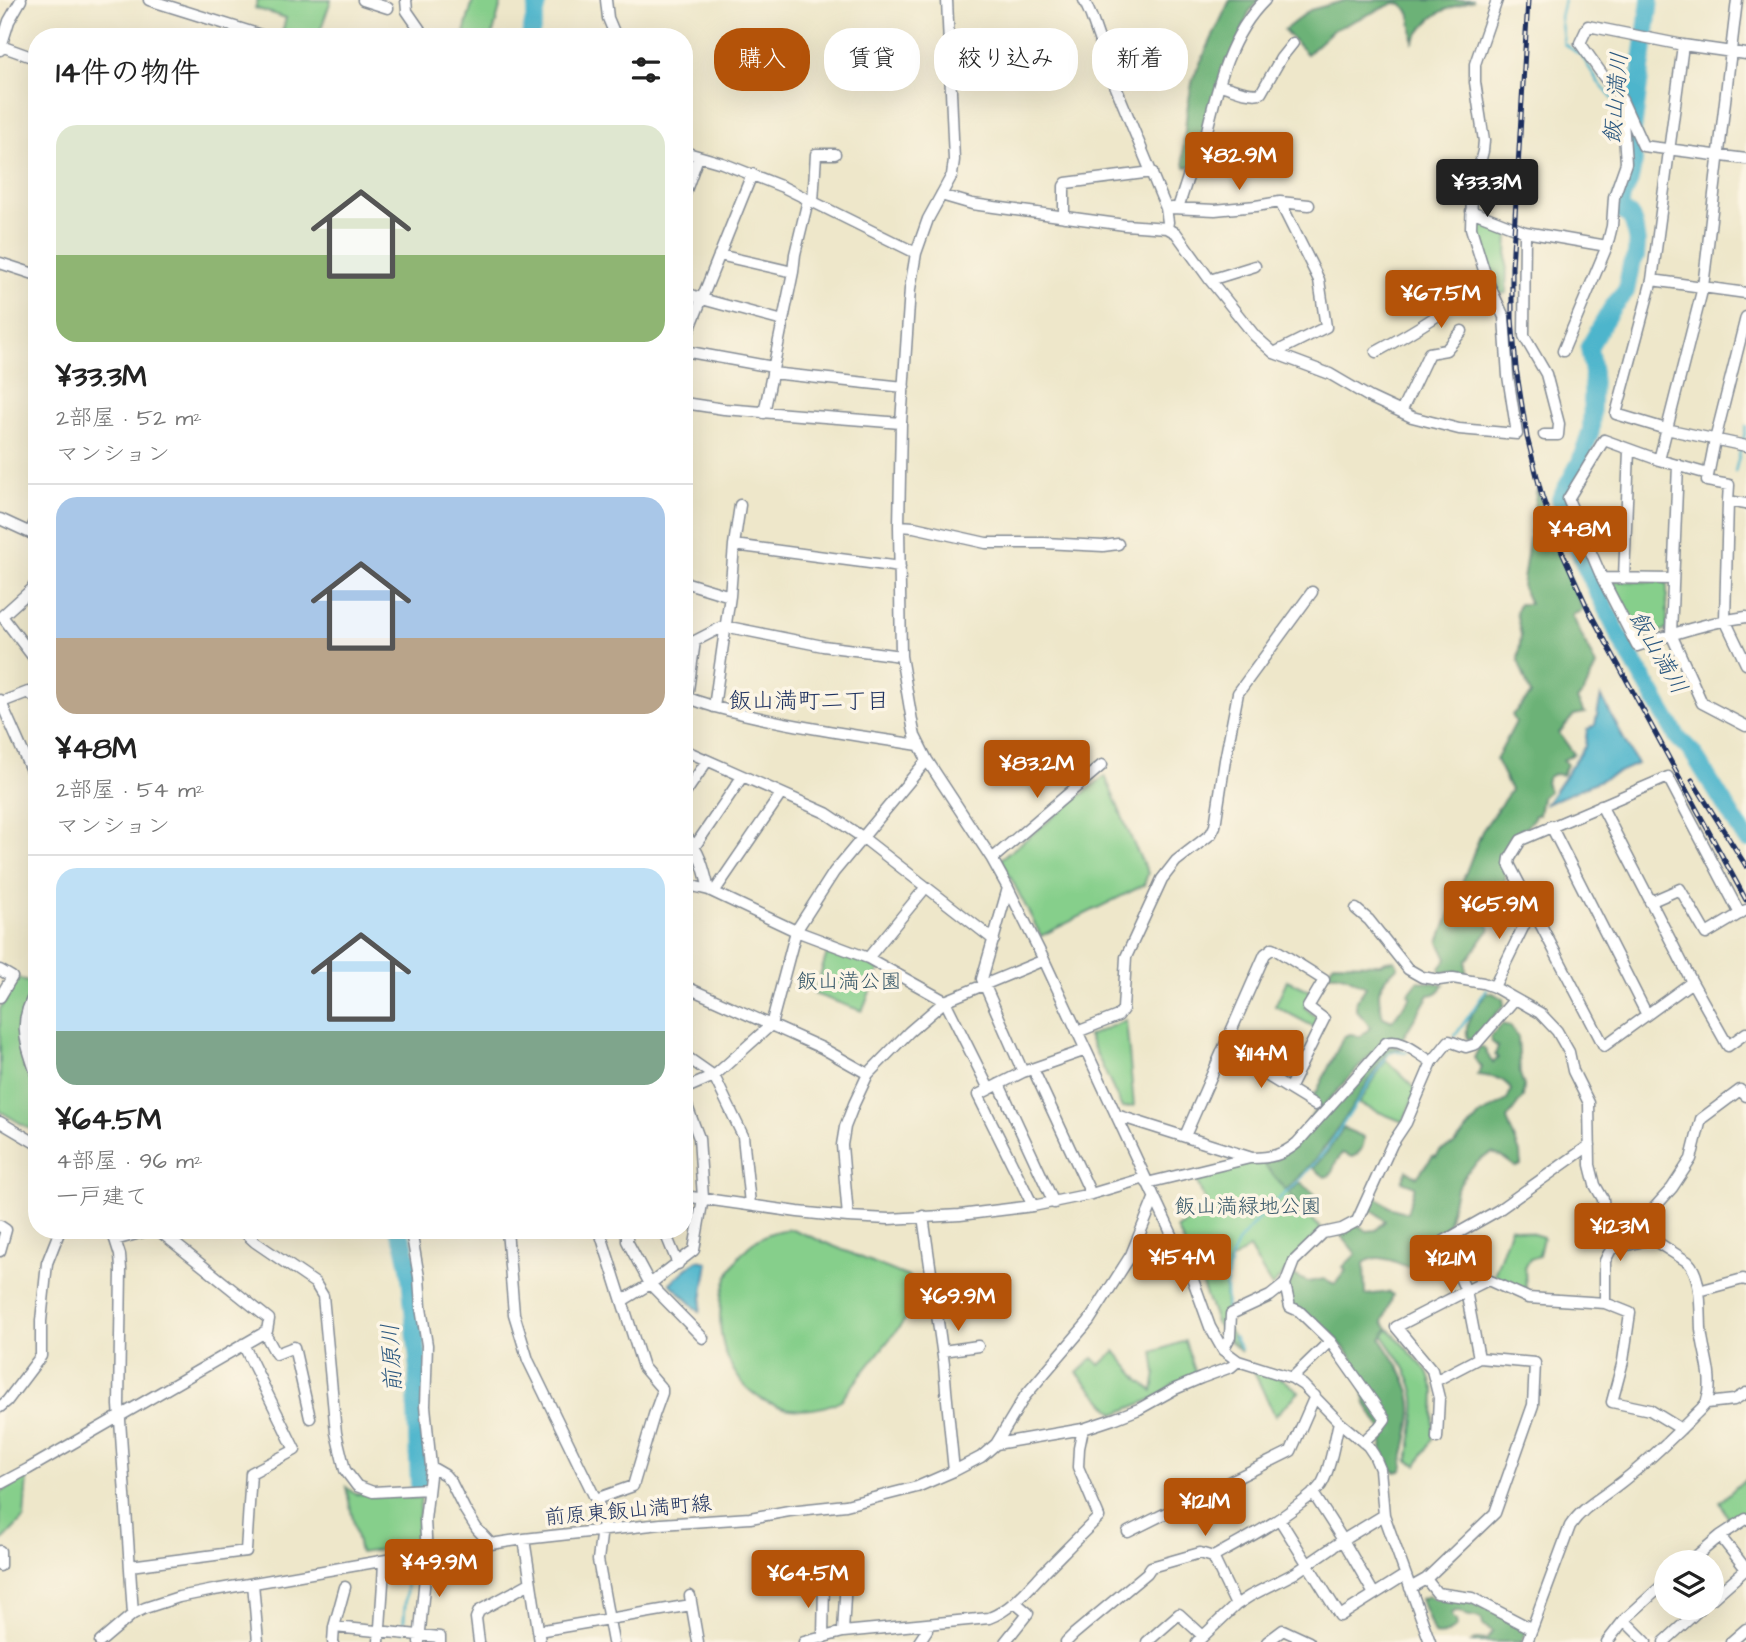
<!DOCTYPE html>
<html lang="ja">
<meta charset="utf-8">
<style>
body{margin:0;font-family:"Architects Daughter","Klee One",sans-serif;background:#f2f2f2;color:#222;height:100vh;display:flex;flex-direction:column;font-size:26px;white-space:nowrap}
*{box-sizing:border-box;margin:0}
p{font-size:23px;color:#767676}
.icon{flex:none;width:38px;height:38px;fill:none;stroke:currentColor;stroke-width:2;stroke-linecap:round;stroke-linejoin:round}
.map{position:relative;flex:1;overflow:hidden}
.details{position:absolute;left:28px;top:28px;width:665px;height:1211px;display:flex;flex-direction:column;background:#fff;border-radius:28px;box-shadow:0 7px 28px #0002}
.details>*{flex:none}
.top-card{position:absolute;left:714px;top:28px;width:665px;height:63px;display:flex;gap:14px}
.tools{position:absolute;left:1654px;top:1550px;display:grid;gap:14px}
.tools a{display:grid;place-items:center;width:70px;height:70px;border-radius:50%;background:#fff;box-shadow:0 7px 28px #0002;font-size:35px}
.price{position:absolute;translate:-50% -60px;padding:0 16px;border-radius:7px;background:#b45309;color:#fff;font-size:23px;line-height:46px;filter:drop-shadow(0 2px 4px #0008)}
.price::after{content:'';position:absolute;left:50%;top:42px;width:21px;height:16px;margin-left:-10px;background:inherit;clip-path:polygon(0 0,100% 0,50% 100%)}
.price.on{background:#222;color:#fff}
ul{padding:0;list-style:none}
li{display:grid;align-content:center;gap:14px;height:371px;padding:0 28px}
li+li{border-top:2px solid #e0e0e0}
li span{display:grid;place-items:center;height:217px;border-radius:21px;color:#555}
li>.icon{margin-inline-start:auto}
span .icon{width:126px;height:126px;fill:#fffc;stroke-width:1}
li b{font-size:30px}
h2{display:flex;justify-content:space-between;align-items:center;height:84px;padding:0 28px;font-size:30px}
.chip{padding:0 24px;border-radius:28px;background:#fff;box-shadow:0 7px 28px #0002;font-size:24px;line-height:63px}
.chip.on{background:#b45309;color:#fff}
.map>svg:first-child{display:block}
.green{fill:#86cf8b;stroke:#507f74;stroke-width:2}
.forest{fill:#6cb277;stroke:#44706a;stroke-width:2}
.water{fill:#4db5cc;stroke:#347295;stroke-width:2}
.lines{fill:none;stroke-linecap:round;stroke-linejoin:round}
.stream{stroke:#4db5cc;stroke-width:2.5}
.river{stroke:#4db5cc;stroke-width:18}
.minor-casing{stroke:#848b94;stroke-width:13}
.minor{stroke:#fff;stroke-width:10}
.rail-casing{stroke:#1b2f5e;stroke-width:5}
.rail{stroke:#fcf5e5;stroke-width:2.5;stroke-dasharray:8;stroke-linecap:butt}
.labels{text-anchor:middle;stroke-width:7;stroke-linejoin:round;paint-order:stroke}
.park-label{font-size:21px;fill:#365769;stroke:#fcf5e5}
.street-label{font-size:21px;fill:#1b2f5e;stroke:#fcf5e5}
.water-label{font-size:23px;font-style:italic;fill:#2a577f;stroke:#fcf5e5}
.neighbourhood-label{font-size:23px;fill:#1b2f5e;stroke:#fcf5e5}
</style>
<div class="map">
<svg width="1746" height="1642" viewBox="0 0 1746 1642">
<rect width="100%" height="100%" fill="#fcf5e5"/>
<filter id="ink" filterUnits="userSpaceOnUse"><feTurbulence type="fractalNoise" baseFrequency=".0143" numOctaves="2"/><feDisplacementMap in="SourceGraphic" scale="14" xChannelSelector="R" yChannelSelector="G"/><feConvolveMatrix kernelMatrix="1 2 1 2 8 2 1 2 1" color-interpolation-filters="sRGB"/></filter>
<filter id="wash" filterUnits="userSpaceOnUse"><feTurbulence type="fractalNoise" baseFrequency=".00686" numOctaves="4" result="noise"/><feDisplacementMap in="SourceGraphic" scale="28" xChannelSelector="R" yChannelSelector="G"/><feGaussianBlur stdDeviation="1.57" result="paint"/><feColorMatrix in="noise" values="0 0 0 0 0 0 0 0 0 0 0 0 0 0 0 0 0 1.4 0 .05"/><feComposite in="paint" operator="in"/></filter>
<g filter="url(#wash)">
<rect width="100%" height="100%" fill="#eee7ca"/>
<path class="green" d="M258,0h73l-13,37h-34l-3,-1 5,-18 -31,-10z
M473,0h29l-10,37h-29z
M1477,216l31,13 -2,64 -8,1 -24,-67z
M1612,581l54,1 1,4v43l-24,9 -7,-1 -27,-52z
M1105,776l30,71 13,26 -4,12 -103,51 -40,-77z
M829,947l51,21 -18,43 -48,-17z
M18,978l19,8v35l-19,2 4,25 15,53v23l-7,5 -30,-18v-102z
M1287,980l25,12 -8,15 16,13 -4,8 -41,-22z
M1126,1020l8,86 -12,2 -34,-72z
M1386,1060l31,30 -14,32 -44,-18z
M1255,1160l6,1 60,68 -49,58 -23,-39 -20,14 -4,27 2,38 14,25 -11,-11 -14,-19 -17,-45 -22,-49 32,-18 -15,-35z
M1511,1227l32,10 -4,19 -9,3 -5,9 1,24 -33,-14z
M792,1229l119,49c5,9 9,18 5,28l-75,94c-16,9 -32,11 -51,9 -96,-15 -91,-175 2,-180z
M1388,1328l40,44 7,20 -2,46 -16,27 -9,-4c3,-20 9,-42 7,-62 -2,-24 -20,-45 -33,-65z
M1185,1341l11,33 -24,11 -17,13 -40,16 -38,-41 16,-15 7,7 15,-14 25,30 13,10 3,-18 -3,-21z
M1253,1370l30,9 16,13 -24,24z
M27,1477l-3,41 -24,25v-50z
M1745,1479l1,1v34l-15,10 -11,-22z
M346,1487l9,7 66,4 -4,32 2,10 -11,6 -48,7z"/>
<path class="forest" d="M1230,0h30l-11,12 -53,148 -6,7h-5l-2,-13 1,-14 3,-30 6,-32z
M1347,0h127c-33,10 -43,13 -61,42 -1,-15 0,-39 -19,-39l-61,27 -26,24 -23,-24 26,-20z
M1537,489l19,56 27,65 -11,5 24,51 -12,26 -7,8 8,13 -11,2 -15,18 15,21 -11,6 4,5 -5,10 -8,-1 -6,3 -2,5 3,9 -7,6 -3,18h-4c-1,5 -6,6 -8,12l-7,3 1,8 -15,28 -1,18 -6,2 -5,15v13l-7,9 3,6c-9,10 -15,22 -24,32v12l-15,-2 -11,2v-5l7,-9 -8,-17 43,-111 29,-41 -15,-30 20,-38 -4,-7 19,-20 -13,-35 3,-25 -5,-23 3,-8h11l-8,-18z
M1395,960l3,6c-20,20 -23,22 -15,51l9,4 19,-25 -3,-2 10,-13 26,3c-3,7 -7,11 -15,11l-27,44 -11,-2 -8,4 -77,84 13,-22 -7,-6 5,-6 26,-53c6,-6 10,-4 17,-1l11,-10 -15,-17v-8l10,-15c-14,-8 -24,-15 -41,-13l9,-11 46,1 6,-3z
M1487,993h6l10,6 1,6 -30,34 -3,1 -3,-1c-6,-18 9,-32 19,-46z
M1502,1024l8,2 8,11 2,37 4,12 -1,11 -16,22 13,34 1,12 -5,2 -14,-10 -10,-4 -11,6 -14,13 -11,18 -8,33 -15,26 -13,13 -12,5c-14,-5 -30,-15 -44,-4l1,32 24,-3 4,3 -10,27 5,6 -7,11c14,22 33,46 31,74 -1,16 -7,33 -9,49l1,5 -3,4 -5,1 -6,-5 -8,-17 2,-17 -18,-29 -5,-24 -9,-23 -20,-23 -26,-21 -14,-7 -5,-22 3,-11 18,9 16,-3 11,5 11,-14 -3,-3 13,-13 -16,-20 16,-10 11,7 9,-1 9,-9 -10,-9 -9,-2 7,-16 16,13 18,6 8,-27 -13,-5 5,-11 10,7 16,-21 3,1 4,-6 14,-6 25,-29 28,-16 4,-10c-7,-14 -21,-13 -34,-15l5,-8 -8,-9 5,-11h4c5,5 5,11 10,16l5,-5 -3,-4 3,-7 -7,-6v-5z
M1393,1045l9,4c-8,0 -12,1 -18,7 -29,47 -57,97 -98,134l-25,-29 16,-2 108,-110z
M1343,1128l21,9c0,10 -3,16 -12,20l-10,-4 -6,9 -5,13 -6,2 -12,-9 15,-17z
M1299,1183h3c8,9 11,6 18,19l-7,14 -3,2 -21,-25z
M1428,1596l8,3 35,2 56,28 -5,13h-50l5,-3 9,1 7,-9 -10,-6 -1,-5c-5,-4 -7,-3 -13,-4 -8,-3 -9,-8 -17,-3l1,5 3,2 1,6c-4,6 -15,10 -23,8l-13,-35z"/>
<path class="water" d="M1601,696l36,68 -91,40 39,-58 2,-16 8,-5z
M697,1260l11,2 -8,50 -30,-29z"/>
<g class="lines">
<path class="stream" d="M1564,0l-4,17 4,27 18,12 16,26 21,24
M1743,441l3,-14
M1735,472l6,-24
M1455,1036l32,-47
M1227,1314l-1,-26 5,-30 8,-17 24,-28 35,-31 29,-33 62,-96 7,-2 11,1
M1234,1337l7,12
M403,1632l4,-53"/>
<path class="river" d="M1650,0l-17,130 -1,19 2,12 -5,22 -7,13 -2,14 11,7 3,8 3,18 -1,13 -5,9 -5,26 -13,15 -24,41 4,26 -2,57 -11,32 -20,37 25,67 38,78 55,94 14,14 54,87
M530,37l9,-37
M398,1230l6,14 5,22 7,73 2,22 -2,47 3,77"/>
</g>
</g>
<g filter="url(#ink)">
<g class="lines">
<defs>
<path id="minor" d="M149,0l118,37
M363,0l25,8
M406,0l1,11 18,26
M606,0l2,18 8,19
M947,0l7,160 -2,15 -24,44 -12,34 -6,36 -9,134 -2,103 2,130 12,71 2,9 12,24 65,99 16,29 36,72 149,320 17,47 13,23 15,11 54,17 11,7 36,37 29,24 6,9 6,14 4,46 46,127
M1084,0l7,16 24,69 51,123 2,14 -1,6
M1683,45l-31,235 -36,134 50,15 80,17
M1,46l36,13
M0,50l9,-29 12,-21
M1746,54l-63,-9 -95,-19 -8,17 24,34 18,23 21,46 103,13
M1220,85c12,3 28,11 41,8l20,-35 12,-15
M684,152l38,11 61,24 133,66
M941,195l31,9 153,21 42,3 9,5 34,47 45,56 19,17 56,21 41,24 41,19 47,12 58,5 -9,-58 -4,-59 -17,-37 -16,-52 1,-34 11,-43 1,-10 -9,-59v-18l22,-64
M684,196l14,-39
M813,202l3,-48h19
M1172,208l43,2 41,-4 24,-4 29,3
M1178,208l13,-40 8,-5c15,-56 23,-121 66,-163
M1471,211l54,21 82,14
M1064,217v-31l2,-3 86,-11
M1525,232l-1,104 22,38 13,50 -1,11h-14
M719,255l74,17
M0,263l37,12
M1210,280l45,-14
M1652,280l94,13
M684,292l18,7 81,22
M1746,317l-31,123 -8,41 22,4 -1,16 -3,119 21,44
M684,343l68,-169
M684,351l89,16
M1563,351l44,-105 5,-20 2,-29 12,-34 -4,-57
M1376,352c37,-20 78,-46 111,-72
M1274,353l52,-26 -7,-47 -39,-78
M772,373l132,14
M684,403l40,6 177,14
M1401,412l28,-59 17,-3 16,-19
M764,413l29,-141 2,-18 13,-54
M1659,460l44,-173 34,-287
M1678,465l-7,169 31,69 44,23
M1708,474l-49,-14 -55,-20 -36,59 34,79 35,68c35,-12 72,-24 109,-29
M1728,501l18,3
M0,519l37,17
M899,526l15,1 72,16h58l59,3 15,-2
M30,533l7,-16
M734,545l166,22
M1602,578l70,1
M1624,578l5,-128
M37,581l-5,8 -30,27 35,46
M684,582l46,14
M684,697c11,3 21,7 31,10 67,18 136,28 204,38
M687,697l8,-56 29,-15 99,20 78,10
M0,700l37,84
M2,702l26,-10 9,7
M714,707l16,-111 4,-51 6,-40
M684,750l142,63 36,24 132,103
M684,795l23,-34
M1601,805l91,177 36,64 18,-13
M1551,826l96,189
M684,834c16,17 20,34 25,56
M695,846l47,-69
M992,859l110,-94
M684,884l25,6 87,41 72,27 77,43 44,88
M1008,888l-26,91 41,93
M714,892l67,-98
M1650,902l30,-13 26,45 40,-24
M1356,909l13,11 39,49 14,8 17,3 14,-2 30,5 11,4 46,26 17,18 12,21 4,19 16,32 1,62 5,20 8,14 3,40 5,10 41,-10 36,23c14,14 12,48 13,67 2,22 11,42 8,64 -1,2 -2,9 -3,10 -4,6 -11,11 -15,16 -24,24 -49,48 -76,68 -17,13 -33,21 -45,39l-43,116
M868,958l58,-71
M0,970l12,7 -12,20
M1692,982l-88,64 -95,-182 1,-6 11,-18 147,-63 72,137
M684,986l138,62 46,26
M1494,987l38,-78
M37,990c-21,34 -11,52 0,87
M1077,1032l41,-16 5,-7 3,-52 36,-78 14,-18 35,-27 4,-8 10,-66 13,-67 74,-101
M1222,1051l44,24 49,30
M684,1055l30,21 29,60 7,68
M1033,1069l58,125
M999,1084l55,119
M684,1089l30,-13 57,-51 25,-94 38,-59 93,-112
M1116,1115l136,43c18,0 31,-3 45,-15l89,-100c16,-5 32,11 46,19
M0,1122l37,22
M1185,1136l80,-182 8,-6 51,32 -16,27 16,12 -35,70
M1590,1145l-93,66 -53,30 22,50 22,-11 40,18 77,5v-42l6,-12
M1147,1183l103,-25
M684,1196l114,16 50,5 41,2 71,-4 73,-9 58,-12 54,-16
M1033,1206l-55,-111 45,-23 63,-22
M923,1216l21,148 2,26 8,81
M848,1217l-6,-72 3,-18 9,-23 14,-30 41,-42 36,-31 99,-41
M0,1226l6,4 -6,21
M112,1230l8,25 1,14 -2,136 14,209
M242,1230l13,12 60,41 8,13 13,137 9,37 12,16 16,6 55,-3
M409,1230l4,12 6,35 2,31 6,37 -2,61 6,61 -6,53 2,34 -8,88
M507,1230l7,84 14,46 73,150 2,10 -5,40 15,82
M627,1230v11l23,43 53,54
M664,1230l14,34
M1652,1239l1,-25 2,-7 17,-19 19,-29 10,-40 39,-29 6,6
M115,1240l35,-10
M1285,1284l5,23 9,4 31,30 -38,37
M1699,1291l44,-12 3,1
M622,1301l28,-17 44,-34 9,-52 -4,-60 -15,-40
M1605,1303l25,10 -7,48 -11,41 38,8 31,19
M264,1332l12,22 18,-7 16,71
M1330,1341l55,78 -6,8 -16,15
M1223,1350l7,-13 1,-23 39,-18 15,-12 9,-23 29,-28 19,-4 15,-8 35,-77 14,-21 26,-61 17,-21 17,6 10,-3 39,-45
M943,1351l35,-5
M1435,1381l44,-23 -13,-67 -70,36 36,43 7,28 -2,40
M1707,1403l27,-3 12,-7
M0,1407l7,-6 34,-45v-35l6,-58 13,-33
M996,1444l87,-15 33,-11 23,-9 36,-20 26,-11 30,-11 7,-6
M431,1467l14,8 6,7 14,28 12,19 14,15
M0,1484l28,-15 239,-138 2,-12 -111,-89
M1313,1493l30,47 31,54
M596,1499l37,-13 21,-71 8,-22v-4l-19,-22 -42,-132 6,-5
M1280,1520l60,96 65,-41
M1128,1532l163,-81 24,-55
M1720,1536l26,33
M524,1539l16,103
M0,1551v15
M1213,1557l23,48
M1688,1563l32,-27 26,-17
M130,1566l116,-15 5,-78 44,-23 -52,-106
M1426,1579l11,14 35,5 60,31
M253,1583l5,59
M1410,1588l16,-9 69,-66 38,-108 2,-42 -56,-5
M690,1596l8,46
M1712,1599l34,-30
M1624,1620l22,22
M334,1627l106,10v5
M538,1631l153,-26
M843,1632l3,-53
M823,1638l1,-56
M100,1642l33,-28 12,-6 34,-11 35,-7 190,-33 120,-18 137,-15 89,-6 39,-7 57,-6 71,-18 37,-16 27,-14 15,-13 29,-48 64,-75 42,-66 23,-56
M333,1642l1,-15 11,-40
M379,1642l4,-59 1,-22
M479,1642l-3,-24 3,-7 51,-28
M804,1642l39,-10 146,-14c22,-8 38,-28 55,-46 18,-18 36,-37 55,-55l-21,-50 1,-19 4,-19
M919,1642l8,-12v-5
M1005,1642l23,-29 -13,-11
M1066,1642l8,-8 73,-61 4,-6 49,-14 13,4c31,-17 60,-32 88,-54 7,-5 15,-11 20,-18 9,-14 14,-47 18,-63
M1147,1642l32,-28 24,22
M1197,1642l39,-37 14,-9 45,-23 48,-33 41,-25
M1267,1642l16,-12 26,12
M1607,1642l17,-22 42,-38
M1664,1642l37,-34
M1731,1642l15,-13"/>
</defs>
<use href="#minor" class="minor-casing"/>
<use href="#minor" class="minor"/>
<defs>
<path id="rail" d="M1528,0l-16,267v51l4,50 11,69 15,59 17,49 29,64 158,291
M1692,780l54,86"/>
</defs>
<use href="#rail" class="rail-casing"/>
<use href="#rail" class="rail"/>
</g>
</g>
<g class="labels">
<g class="park-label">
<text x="849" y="988">飯山満公園</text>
<text x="1248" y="1213">飯山満緑地公園</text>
</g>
<g class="street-label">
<text transform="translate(628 1510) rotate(-5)" y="7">前原東飯山満町線</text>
</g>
<g class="water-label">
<text transform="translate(1615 98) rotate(-85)" y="8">飯山満川</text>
<text transform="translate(1659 652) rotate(60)" y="8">飯山満川</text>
<text transform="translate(391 1358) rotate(-93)" y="8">前原川</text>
</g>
<g class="neighbourhood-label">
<text x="809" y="708">飯山満町二丁目</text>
</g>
</g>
</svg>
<div class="tools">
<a><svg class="icon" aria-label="layers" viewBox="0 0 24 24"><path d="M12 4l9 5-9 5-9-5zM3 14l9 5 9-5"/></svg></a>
</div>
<b class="price" style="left:1239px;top:192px">¥82.9M</b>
<b class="price on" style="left:1487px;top:219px">¥33.3M</b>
<b class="price" style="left:1441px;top:330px">¥67.5M</b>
<b class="price" style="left:1580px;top:566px">¥48M</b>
<b class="price" style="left:1037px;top:800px">¥83.2M</b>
<b class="price" style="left:1499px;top:941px">¥65.9M</b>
<b class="price" style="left:1261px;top:1090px">¥114M</b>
<b class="price" style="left:1620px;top:1263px">¥123M</b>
<b class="price" style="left:1182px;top:1294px">¥154M</b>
<b class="price" style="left:1451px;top:1295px">¥121M</b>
<b class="price" style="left:958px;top:1333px">¥69.9M</b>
<b class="price" style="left:1205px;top:1538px">¥121M</b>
<b class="price" style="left:439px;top:1599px">¥49.9M</b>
<b class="price" style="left:808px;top:1610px">¥64.5M</b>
<div class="top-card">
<a class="chip on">購入</a>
<a class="chip">賃貸</a>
<a class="chip">絞り込み</a>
<a class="chip">新着</a>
</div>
<section class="details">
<h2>14件の物件<svg class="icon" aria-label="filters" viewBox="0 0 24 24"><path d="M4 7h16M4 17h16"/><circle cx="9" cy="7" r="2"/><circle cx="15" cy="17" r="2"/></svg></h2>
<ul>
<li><span style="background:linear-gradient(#dfe7d0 60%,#8fb573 0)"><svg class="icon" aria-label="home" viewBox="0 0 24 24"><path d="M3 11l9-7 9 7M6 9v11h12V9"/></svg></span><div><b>¥33.3M</b><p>2部屋 · 52 m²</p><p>マンション</p></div></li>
<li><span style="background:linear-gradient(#a9c7e8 65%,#b9a48a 0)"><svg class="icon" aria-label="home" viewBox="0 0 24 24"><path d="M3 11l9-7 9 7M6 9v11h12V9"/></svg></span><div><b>¥48M</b><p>2部屋 · 54 m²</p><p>マンション</p></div></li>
<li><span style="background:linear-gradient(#bfe0f5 75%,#7fa58c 0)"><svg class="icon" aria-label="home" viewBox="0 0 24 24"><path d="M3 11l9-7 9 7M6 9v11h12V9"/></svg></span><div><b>¥64.5M</b><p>4部屋 · 96 m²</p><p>一戸建て</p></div></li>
</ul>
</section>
</div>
